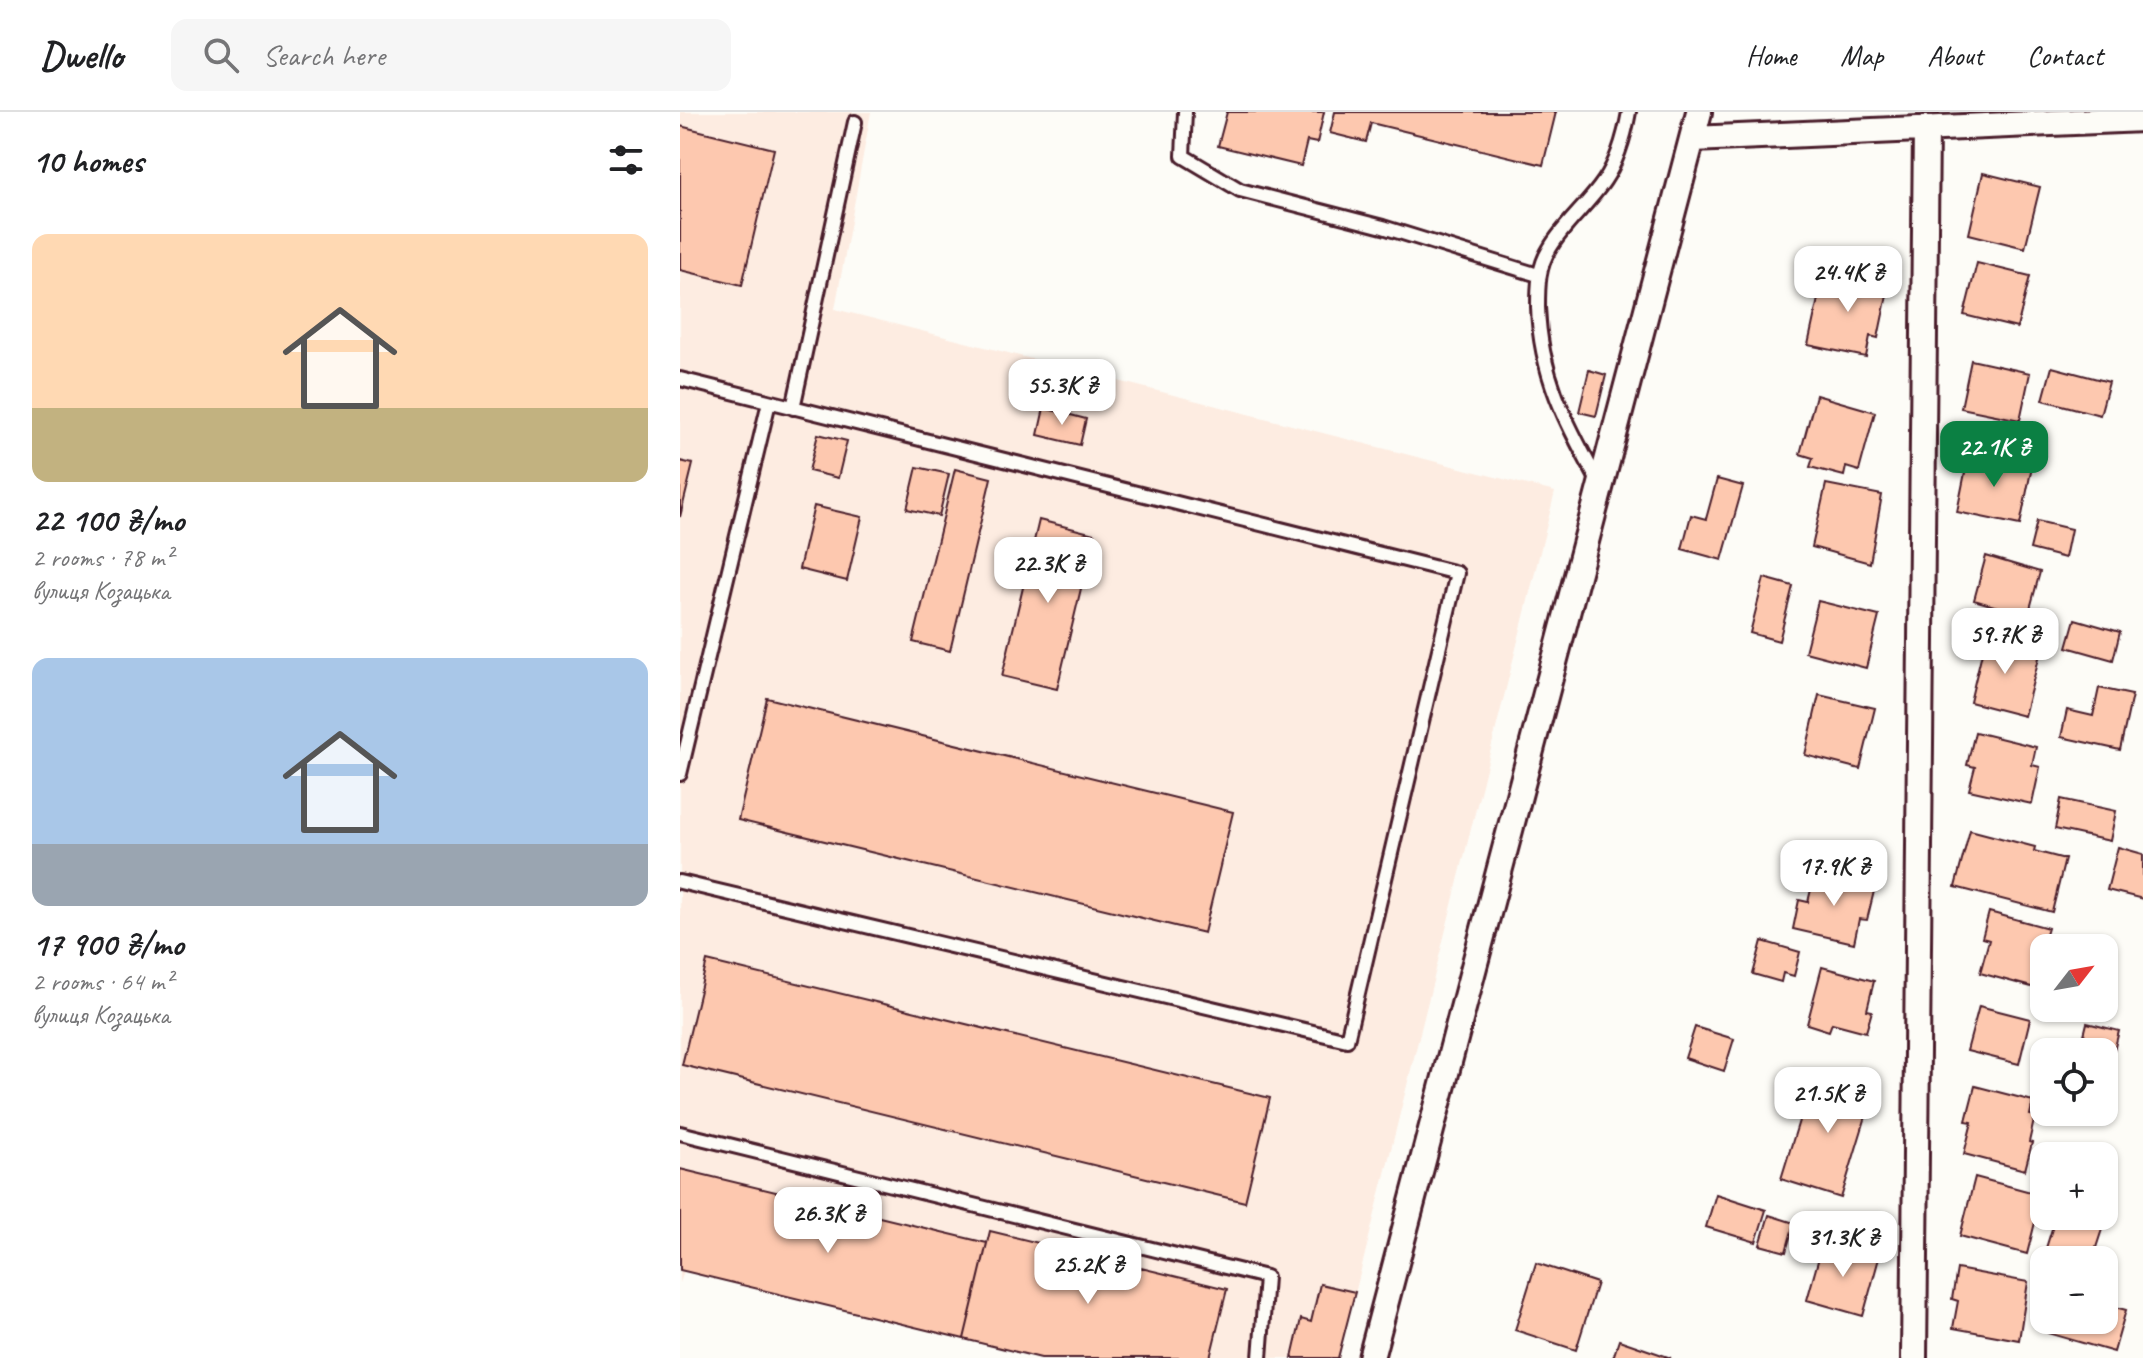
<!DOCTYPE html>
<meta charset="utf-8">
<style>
body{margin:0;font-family:Caveat,sans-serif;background:#f6f6f6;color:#202124;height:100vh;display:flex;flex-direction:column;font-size:30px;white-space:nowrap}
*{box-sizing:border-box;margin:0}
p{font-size:26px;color:#757577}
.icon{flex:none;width:44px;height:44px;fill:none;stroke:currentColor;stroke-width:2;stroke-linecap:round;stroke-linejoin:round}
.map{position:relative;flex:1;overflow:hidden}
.details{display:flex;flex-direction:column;background:#fff;width:680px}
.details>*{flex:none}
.needle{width:52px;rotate:59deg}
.buttons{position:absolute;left:1350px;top:822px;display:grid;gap:16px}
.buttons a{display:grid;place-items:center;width:88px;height:88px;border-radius:16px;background:#fff;box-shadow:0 2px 6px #0004;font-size:40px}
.price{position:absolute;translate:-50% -68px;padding:0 18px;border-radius:16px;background:#fff;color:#222;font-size:26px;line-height:52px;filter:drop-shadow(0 2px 4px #0008)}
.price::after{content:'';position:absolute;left:50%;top:48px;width:24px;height:18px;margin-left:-12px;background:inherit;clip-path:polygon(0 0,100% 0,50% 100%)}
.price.active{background:#0b8043;color:#fff}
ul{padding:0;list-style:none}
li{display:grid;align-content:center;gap:16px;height:424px;padding:0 32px}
li span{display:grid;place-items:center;height:248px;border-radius:16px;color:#555}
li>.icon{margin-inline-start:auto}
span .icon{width:144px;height:144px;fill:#fffc;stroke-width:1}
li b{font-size:34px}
h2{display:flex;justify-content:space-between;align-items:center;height:96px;padding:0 32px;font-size:34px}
header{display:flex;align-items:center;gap:48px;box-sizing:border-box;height:112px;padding:0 40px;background:#fff;border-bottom:2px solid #e0e0e0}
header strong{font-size:38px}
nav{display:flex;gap:44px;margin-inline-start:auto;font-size:28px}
.search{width:560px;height:72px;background:#f6f6f6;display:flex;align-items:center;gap:20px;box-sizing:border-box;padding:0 28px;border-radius:16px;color:#757577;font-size:30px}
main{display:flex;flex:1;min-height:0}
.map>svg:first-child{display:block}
.built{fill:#fdece1}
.building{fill:#fdc8af;stroke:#4a1f2b;stroke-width:2}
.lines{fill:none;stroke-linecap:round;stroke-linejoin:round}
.service-casing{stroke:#4a1f2b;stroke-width:18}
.minor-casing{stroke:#4a1f2b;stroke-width:30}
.service{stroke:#fdfcf7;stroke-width:12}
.minor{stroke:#fdfcf7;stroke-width:24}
</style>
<header>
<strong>Dwello</strong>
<div class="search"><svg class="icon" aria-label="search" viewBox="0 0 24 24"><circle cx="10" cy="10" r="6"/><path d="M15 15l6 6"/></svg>Search here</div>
<nav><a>Home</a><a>Map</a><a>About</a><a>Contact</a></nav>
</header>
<main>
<section class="details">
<h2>10 homes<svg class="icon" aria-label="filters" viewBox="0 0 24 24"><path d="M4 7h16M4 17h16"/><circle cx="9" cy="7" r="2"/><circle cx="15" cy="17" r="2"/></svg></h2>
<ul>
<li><span style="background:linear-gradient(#ffd9b3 70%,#c2b280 0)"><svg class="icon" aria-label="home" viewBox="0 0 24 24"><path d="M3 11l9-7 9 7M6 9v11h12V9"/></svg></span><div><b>22 100 ₴/mo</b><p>2 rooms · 78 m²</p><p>вулиця Козацька</p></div></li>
<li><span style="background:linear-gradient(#a9c7e8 75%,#9aa5b1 0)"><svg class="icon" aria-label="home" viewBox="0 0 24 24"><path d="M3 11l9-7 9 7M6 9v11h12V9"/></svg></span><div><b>17 900 ₴/mo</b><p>2 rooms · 64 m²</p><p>вулиця Козацька</p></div></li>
</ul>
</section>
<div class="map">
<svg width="1463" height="1246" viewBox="0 0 1463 1246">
<rect width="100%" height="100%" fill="#fdfcf7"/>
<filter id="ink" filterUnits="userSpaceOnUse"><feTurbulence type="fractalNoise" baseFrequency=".0125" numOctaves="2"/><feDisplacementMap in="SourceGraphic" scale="16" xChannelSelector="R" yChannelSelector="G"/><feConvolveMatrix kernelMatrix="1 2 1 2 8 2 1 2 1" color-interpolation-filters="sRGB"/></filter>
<g filter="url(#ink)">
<path class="built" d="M0,0h191l-36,197 720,183 -216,866h-298l-357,-87 -4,12z"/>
<path class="building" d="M547,0h97l-7,31 -10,-2 -6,25 -83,-20z
M655,0h221l-13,53 -172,-42 -5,19 -36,-9z
M0,14l94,23 -32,136 -62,-15z
M1303,61l57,14 -15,61 -56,-14z
M1297,151l53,13 -13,52 -53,-13z
M1144,159l65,14 -11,53 -8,-2 -4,21 -58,-12z
M1291,248l59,13 -10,47 -59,-12z
M1372,255l57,15 -9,33 -57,-15z
M909,258l17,5 -10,41 -17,-4z
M1136,283l59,17 -16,59 -13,-4 -2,9 -34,-9 3,-9 -13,-4z
M364,296l42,11 -6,26 -42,-10z
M138,322l29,7 -9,37 -29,-7z
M1289,341l63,13 -12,59 -63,-13z
M0,349l13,3 -13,53z
M237,355l32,7 -10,42 -32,-7z
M275,357l36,9 -41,173 -37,-9z
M1037,367l26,7 -21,74 -40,-11 9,-34 15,4z
M1146,372l56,11 -12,68 -58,-16z
M134,394l48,11 -15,64 -48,-12z
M359,408l55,14 -37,155 -55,-13z
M1357,409l34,8 -6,29 -35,-9z
M1306,444l54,16 -12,44 -54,-16z
M1084,466l29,8 -14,55 -29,-8z
M1138,489l61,15 -13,52 -61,-16z
M1395,507l45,13 -7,28 -46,-13z
M1306,524l55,14 -17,66 -54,-14z
M1419,576l33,7 -12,55 -59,-13 6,-27 26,6z
M1139,583l56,13 -15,61 -55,-14z
M87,586l466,114 -29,121 -466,-113z
M1295,620l61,15 -4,18 8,2 -8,37 -63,-14 6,-23 -8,-2z
M1381,687l55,12 -6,30 -55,-12z
M1290,718l65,17 -1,4 31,8 -13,53 -97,-25z
M1438,735l25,7v45l-36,-9z
M1135,761l60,14 -8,33 -8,-1 -5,24 -61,-14 6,-29 9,2z
M1309,800l59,16 -6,20 2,22 -5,19 -59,-16 9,-33 -7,-2z
M1082,829l38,11 -6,24 -11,-3 -2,9 -28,-8z
M27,849l563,137 -25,104 -563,-137z
M1142,855l52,14 -7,29 5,1 -6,21 -34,-9 -3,8 -22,-7z
M1299,894l51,13 -11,45 -52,-13z
M1407,911l32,8 -6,24 -32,-8z
M1015,915l39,12 -10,32 -39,-13z
M1134,960l60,18 -33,108 -60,-19z
M1295,974l58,15 -3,14 5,1 -6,26 3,1 -7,27 -61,-16 8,-32 -6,-1z
M0,1057l307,74 -23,96 -284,-69z
M1295,1065l67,18 -15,59 -67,-18z
M1036,1082l50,16 -10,32 -50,-15z
M1089,1103l25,8 -8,29 -26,-7z
M1376,1104h35l14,4 -13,40h-48v5l-3,-1z
M310,1119l237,58 -17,69h-169l-77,-19z
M1143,1131l56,15 -16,58 -56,-16z
M856,1151l61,20 -21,67 -61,-20z
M1277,1157l71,13 -9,58 -66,-12 5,-27 -6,-2z
M640,1172l35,8 -17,66h-46l9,-39 10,3z
M1424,1192l22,6 -12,42 -66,-19 3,-13h53z
M939,1228l52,18h-58z"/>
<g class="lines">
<defs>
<path id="service" d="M505,0l-2,44 57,34 143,37 155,48
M0,267l777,194 -110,467 -667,-158
M113,296l62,-286
M920,373c-32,-59 -60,-108 -62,-178 0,-21 0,-40 12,-59 14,-24 38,-43 54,-67 13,-19 21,-47 25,-69
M0,662l89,-372
M0,1021l586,144 -6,81"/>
<path id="minor" d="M1013,27l450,-20
M691,1246l328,-1246
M1234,1246l12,-1230"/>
</defs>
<use href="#service" class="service-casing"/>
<use href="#minor" class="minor-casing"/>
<use href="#service" class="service"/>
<use href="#minor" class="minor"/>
</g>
</g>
</svg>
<div class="buttons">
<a><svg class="needle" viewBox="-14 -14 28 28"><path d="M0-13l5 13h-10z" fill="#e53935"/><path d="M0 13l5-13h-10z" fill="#757577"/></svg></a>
<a><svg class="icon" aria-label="locate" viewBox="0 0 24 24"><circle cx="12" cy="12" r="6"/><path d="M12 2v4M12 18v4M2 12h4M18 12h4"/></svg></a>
<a>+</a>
<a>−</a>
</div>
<b class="price" style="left:1168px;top:202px">24.4K ₴</b>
<b class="price" style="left:382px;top:315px">55.3K ₴</b>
<b class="price active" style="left:1314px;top:377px">22.1K ₴</b>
<b class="price" style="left:368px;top:493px">22.3K ₴</b>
<b class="price" style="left:1325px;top:564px">59.7K ₴</b>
<b class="price" style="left:1154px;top:796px">17.9K ₴</b>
<b class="price" style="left:1148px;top:1023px">21.5K ₴</b>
<b class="price" style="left:148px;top:1143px">26.3K ₴</b>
<b class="price" style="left:1163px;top:1167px">31.3K ₴</b>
<b class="price" style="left:408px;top:1194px">25.2K ₴</b>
</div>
</main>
